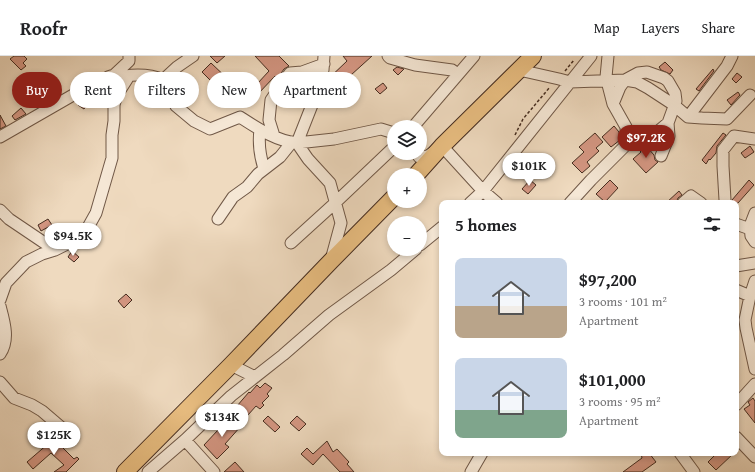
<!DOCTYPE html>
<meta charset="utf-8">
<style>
body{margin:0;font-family:"Gentium Book Plus",serif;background:#f2f2f2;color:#202124;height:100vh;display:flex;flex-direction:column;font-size:15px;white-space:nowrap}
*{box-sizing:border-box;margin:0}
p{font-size:13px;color:#757577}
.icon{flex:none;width:22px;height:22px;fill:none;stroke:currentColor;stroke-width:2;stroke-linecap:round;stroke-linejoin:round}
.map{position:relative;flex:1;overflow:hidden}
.drawer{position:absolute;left:439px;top:144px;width:300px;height:256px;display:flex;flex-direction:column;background:#fff;border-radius:8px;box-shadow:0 2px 6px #0003}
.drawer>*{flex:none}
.guide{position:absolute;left:12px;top:16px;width:367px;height:36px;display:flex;gap:8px}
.buttons{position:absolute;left:387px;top:64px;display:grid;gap:8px}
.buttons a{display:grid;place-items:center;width:40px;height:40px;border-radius:50%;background:#fff;box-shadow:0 2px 6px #0003;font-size:20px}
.price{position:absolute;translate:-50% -34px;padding:0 9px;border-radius:14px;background:#fff;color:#222;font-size:13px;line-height:26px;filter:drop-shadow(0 1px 2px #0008)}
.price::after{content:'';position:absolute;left:50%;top:24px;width:12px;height:9px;margin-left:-6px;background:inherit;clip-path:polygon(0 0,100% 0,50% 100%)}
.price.selected{background:#8f2418;color:#fff}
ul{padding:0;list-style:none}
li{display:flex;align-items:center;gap:12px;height:100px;padding:0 16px}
li span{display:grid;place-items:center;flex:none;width:112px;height:80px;border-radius:8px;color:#555}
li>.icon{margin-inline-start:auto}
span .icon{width:48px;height:48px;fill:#fffc;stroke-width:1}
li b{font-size:17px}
h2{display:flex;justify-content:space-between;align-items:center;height:48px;padding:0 16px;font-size:17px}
.tag{padding:0 14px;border-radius:18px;background:#fff;box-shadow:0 2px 6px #0003;font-size:14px;line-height:36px}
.tag.selected{background:#8f2418;color:#fff}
header{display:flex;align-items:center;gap:24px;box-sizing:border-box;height:56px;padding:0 20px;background:#fff;border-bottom:1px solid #e0e0e0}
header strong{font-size:19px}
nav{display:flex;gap:22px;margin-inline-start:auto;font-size:14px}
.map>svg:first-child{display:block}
.building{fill:#d59783;stroke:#452c1f}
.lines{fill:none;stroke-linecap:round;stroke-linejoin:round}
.minor-casing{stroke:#705847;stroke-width:13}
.highway-casing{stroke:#452c1f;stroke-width:18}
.path{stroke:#452c1f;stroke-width:1.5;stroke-dasharray:3 2;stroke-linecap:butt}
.minor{stroke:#f5e7d5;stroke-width:11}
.highway{stroke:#e8bd80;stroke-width:16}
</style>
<header>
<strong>Roofr</strong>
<nav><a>Map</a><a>Layers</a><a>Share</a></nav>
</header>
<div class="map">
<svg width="755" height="416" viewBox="0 0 755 416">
<rect width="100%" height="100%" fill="#efdabf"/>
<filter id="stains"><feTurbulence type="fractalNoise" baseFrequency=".005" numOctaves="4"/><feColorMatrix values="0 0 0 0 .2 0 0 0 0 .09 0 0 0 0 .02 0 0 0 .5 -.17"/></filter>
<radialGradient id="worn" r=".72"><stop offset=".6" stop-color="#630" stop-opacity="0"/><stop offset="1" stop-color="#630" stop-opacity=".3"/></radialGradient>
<path class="building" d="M14,0h10l3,3 -4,4 3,3 -5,4 -11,-11z
M210,0h15l-8,7z
M255,0h24l10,10 -5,3 -7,10 -2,-3 -18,19 -9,-8 6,-5 3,2 12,-13z
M343,0h29l-21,19 2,2 -16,16 -11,-12 21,-20z
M665,6l8,8 -3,4 -9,-4 -2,-3z
M211,7l19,18 -14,-4 -5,4 -9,-9z
M397,11l7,2 -6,6 -5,-5z
M713,13l1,2 -15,20 -3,-2z
M737,17l5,4 -6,6 -4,-4z
M383,27l4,5 -7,6 -5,-5z
M46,28l7,7 -5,4 3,4 -9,6 -4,-5 -5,4 -7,-10 9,-8 4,5z
M243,35l5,9 -13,7 -4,-9z
M738,36l2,3 -9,10 -4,-5z
M84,42l5,4 -5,7 -6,-4z
M21,52l5,6 -11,6 -3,-4z
M0,59l6,11 -6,3z
M614,70l5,6 1,8 -9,7 -9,-10z
M595,77l8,9 -7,6 3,3 -12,11 3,4 -8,7 -10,-10 12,-11 -5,-5z
M723,77l3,2 -9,11 -1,7 -6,7 -1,-1 -3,5 -4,-4z
M750,90l4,6 -9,6 -4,-5z
M647,91l7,8 1,5 3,2 -12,11 -13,-14 8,-7 -3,-3z
M530,124l6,5 -8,9 -6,-5z
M610,124l8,8 -13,14 -9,-8z
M749,124l5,5 -16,18h-7l1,-3z
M679,135l3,4 -4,3 -2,5h-10z
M48,163l4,6 -11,6 -3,-6z
M72,195l7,6 -5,5 -6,-5z
M126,238l6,6 -8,8 -6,-7z
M265,327l7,5 -5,6 2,2 -7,7 2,2 -4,4 -4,-3 -8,9 -11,-9 12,-14 1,1 7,-8 3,3z
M753,342l2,3v22l-11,-14 6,-4 -2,-3z
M268,360l12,11 -5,5 -12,-11z
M297,360l9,8 -7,7 -9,-8z
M232,362l9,8 -16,18 4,3 -12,12 -13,-14 14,-15 3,-6 4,2z
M53,381l7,6 -1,1 15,15 3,-2 2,2 -13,13h-12l10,-7 -13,-12 -18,16 -6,-7 22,-19 -1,-1z
M327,385l6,11 4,-3 12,13 -2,2 7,8h-14l-17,-18 -10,11 -12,-11 6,-6 6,6z
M641,397h8l7,9 -14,10h-19l19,-14z
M717,397h17l-18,17 -8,-8z
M235,406l9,10h-20z"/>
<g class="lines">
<defs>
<path id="minor" d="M193,0l-16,11 -14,13 13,26 18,15 16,8 30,-12c17,11 36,24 57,26l37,-4 47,-10 13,4
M388,0l2,2 25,7 37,5 6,4
M519,14l40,9 11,3 55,-2 12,2 11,6 26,17 14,12 14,1 25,1 23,-24
M108,21l6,-2 15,-14v-5
M613,48l7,-17 5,-7 13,-7 9,-1 17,6 4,3 7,12 1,8 -8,22 -19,16 -22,5
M688,61l39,-51 5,-10
M413,71l61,-71
M260,74c-2,14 0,26 4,39
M274,80l-5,-16 2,-20 19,-27 12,-1 22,-8
M0,81l87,-50c22,-10 54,-17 76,-7
M297,87l11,16 22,24 11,40 -10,37
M297,87l15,-38 -5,-15 16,-20 1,-14
M661,100l8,-20 -1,-13
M419,101l9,-1 14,-10 41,45 14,12
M725,144l-2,-34v-16l11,-14 21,3
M470,147l13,-12 108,-135
M570,147l21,-23 36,-36 -1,-17 -13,-23 -7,-27 2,-21
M683,147l8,-7 10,7
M0,154l9,9 46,31
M755,157l-5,13 1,10 4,6
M218,163l15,-22 14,-10 11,-13 22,-17 12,-15
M736,168l14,5
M291,187l44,-40 59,-56
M420,189l22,-18
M736,210l19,-3
M755,225l-5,15 -5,24 1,8 9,41
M736,234l14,6
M0,244l6,-17 20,-21 16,-8 13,-4 24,-12 7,-7 10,-18 16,-55v-23l2,-14v-16l3,-10 12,-19
M0,250c4,15 10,34 0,48
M231,309l24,12
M0,326l14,16 18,7 10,6 21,18
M736,349l19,-21
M736,381l19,20
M185,384l29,32
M680,397l14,19
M148,416l37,-32 46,-44 52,-41 46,-40 62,-45 25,-21
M471,416l11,-19"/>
<path id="highway" d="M416,119l26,-29 91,-90
M125,416l106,-107 100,-104 63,-64"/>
</defs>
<use href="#minor" class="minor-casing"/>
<use href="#highway" class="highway-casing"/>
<path class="path" d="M565,15l9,-11
M515,79l8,-16 27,-32"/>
<use href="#minor" class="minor"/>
<use href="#highway" class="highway"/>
</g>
<rect width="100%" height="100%" filter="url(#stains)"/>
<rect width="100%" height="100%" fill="url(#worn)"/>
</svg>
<div class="buttons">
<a><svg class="icon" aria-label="layers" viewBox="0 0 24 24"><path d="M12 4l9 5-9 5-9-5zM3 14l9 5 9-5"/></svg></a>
<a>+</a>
<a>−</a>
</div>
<b class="price selected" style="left:646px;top:103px">$97.2K</b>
<b class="price" style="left:529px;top:131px">$101K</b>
<b class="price" style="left:73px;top:201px">$94.5K</b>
<b class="price" style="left:222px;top:382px">$134K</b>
<b class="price" style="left:54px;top:400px">$125K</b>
<div class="guide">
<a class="tag selected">Buy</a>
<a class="tag">Rent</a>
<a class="tag">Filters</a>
<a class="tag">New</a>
<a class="tag">Apartment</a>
</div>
<section class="drawer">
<h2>5 homes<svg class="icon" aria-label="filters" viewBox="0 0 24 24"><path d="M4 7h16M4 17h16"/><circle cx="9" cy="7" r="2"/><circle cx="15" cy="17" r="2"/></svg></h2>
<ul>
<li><span style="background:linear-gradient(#c9d6e8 60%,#b9a48a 0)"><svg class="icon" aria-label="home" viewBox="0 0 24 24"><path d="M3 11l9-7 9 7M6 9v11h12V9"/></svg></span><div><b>$97,200</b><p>3 rooms · 101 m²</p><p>Apartment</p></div></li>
<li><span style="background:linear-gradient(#c9d6e8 65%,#7fa58c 0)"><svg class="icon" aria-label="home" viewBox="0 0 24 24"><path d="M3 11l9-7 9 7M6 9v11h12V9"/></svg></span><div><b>$101,000</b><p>3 rooms · 95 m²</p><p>Apartment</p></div></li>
</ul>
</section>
</div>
